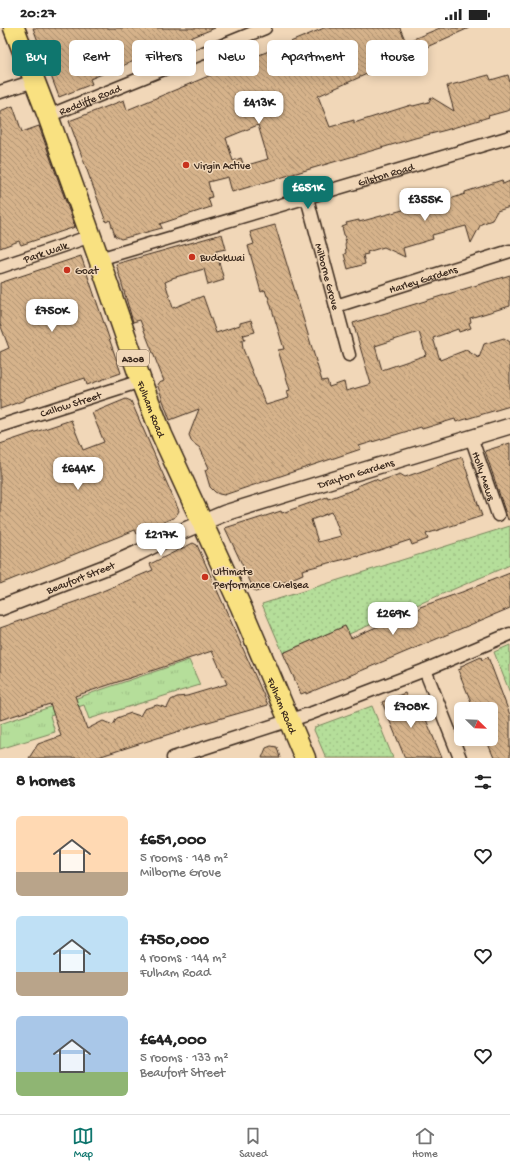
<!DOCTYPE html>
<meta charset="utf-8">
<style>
body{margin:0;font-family:"Gochi Hand",sans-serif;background:#f6f6f6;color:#222;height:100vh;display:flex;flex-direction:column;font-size:15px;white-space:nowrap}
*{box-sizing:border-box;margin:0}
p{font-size:13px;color:#767676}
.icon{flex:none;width:22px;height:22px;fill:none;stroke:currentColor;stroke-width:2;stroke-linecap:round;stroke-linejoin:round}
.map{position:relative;height:730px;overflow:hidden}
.side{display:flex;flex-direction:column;background:#fff;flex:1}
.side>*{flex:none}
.hud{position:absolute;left:12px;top:12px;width:486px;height:36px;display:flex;gap:8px}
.needle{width:26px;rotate:113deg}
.controls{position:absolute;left:454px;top:674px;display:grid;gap:8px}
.controls a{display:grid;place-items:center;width:44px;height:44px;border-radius:6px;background:#fff;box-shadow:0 2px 10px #0003;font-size:20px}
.price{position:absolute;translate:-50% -34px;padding:0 9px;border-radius:8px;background:#fff;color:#222;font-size:13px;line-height:26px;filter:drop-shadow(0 1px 2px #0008)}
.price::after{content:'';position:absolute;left:50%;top:24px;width:12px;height:9px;margin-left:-6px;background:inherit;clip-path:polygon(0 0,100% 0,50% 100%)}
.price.current{background:#0f766e;color:#fff}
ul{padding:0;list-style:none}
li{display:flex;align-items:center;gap:12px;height:100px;padding:0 16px}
li span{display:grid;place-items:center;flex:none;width:112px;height:80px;border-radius:6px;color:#555}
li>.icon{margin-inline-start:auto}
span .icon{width:48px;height:48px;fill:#fffc;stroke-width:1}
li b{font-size:17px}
h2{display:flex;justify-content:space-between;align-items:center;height:48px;padding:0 16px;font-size:17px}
.chip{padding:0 14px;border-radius:6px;background:#fff;box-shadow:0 2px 10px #0003;font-size:14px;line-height:36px}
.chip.current{background:#0f766e;color:#fff}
.status{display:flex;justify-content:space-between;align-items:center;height:28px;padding:0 20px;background:#fff;direction:ltr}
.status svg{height:11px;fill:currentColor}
.dock{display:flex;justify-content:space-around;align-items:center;height:56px;border-top:1px solid #e0e0e0;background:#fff;font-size:11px;color:#767676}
.dock a{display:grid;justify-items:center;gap:2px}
.dock .current{color:#0f766e}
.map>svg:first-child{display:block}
.grass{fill:url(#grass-tufts);stroke:#78845c}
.garden{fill:url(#garden-dots);stroke:#78845c}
.building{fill:url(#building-back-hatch);stroke:#3b2a1e;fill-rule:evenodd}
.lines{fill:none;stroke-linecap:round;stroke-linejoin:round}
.minor-casing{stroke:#3b2a1e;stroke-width:15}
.tertiary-casing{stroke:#3b2a1e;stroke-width:18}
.primary-casing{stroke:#3b2a1e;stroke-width:23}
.minor{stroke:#f1d7b8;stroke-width:12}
.tertiary{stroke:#f1d7b8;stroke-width:15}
.primary{stroke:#f9e181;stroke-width:20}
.poi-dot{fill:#c8321e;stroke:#f1d7b8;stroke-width:1.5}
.labels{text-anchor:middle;stroke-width:3;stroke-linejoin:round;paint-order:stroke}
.shield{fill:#f1d7b8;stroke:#725e4c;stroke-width:1}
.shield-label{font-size:10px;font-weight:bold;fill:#3b2a1e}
.street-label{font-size:11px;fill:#3b2a1e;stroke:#f1d7b8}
.poi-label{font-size:11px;fill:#3b2a1e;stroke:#f1d7b8;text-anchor:start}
</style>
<div class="status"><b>20:27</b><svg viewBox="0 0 49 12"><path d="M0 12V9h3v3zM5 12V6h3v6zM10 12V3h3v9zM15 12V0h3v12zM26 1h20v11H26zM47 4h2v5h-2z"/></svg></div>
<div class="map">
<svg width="510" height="730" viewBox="0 0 510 730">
<defs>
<pattern id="grass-tufts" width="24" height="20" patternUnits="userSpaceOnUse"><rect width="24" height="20" fill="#b5de9a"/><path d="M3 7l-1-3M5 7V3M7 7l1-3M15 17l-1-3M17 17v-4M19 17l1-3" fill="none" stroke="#9dbf84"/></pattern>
<pattern id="garden-dots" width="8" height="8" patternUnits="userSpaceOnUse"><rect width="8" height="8" fill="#b5de9a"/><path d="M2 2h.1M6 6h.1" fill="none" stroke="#9dbf84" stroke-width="1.8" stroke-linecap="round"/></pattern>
<pattern id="building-back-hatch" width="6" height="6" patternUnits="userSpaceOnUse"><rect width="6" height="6" fill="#d6b38b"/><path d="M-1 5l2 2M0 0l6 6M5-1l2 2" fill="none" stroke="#af9271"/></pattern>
</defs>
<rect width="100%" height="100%" fill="#f1d7b8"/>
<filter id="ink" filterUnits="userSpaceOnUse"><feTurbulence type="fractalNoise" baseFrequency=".025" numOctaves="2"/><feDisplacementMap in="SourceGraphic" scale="8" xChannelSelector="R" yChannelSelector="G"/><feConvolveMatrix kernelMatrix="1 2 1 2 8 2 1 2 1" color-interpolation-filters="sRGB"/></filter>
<g filter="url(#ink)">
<path class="grass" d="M189,632l11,25 -111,34 -5,-14 -34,11 5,16 -55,17v-25z"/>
<path class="garden" d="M510,498v39l-161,69 -4,-8 -62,27 -21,-49z
M510,617v48l-16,-41z
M372,678l21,52h-67l-12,-28 1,-3z"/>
<path class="building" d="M33,0h182l-125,51 2,5 -33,13z
M324,0h76l6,14 34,-14h29l-151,68 12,31 24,-7v3l57,-18 2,1 16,-4 2,-5 23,14 -7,-25 42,-11 2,5 17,-5 2,7v28l-22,6 1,1 -43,13 -31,8 -183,54 -4,-15 -20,5 4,15 -4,1 3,9 -51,17 2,4 -41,11 -6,-3 -5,-16 -4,2 -37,-101 55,-21 3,10zM258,97l10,34 -24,7 -3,-8 -8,3 -7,-23z
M13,78l9,26 17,-6 36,101 -54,18 -2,-4 -19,7v-137z
M502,152l1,4 7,-3v26l-13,4 -5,9 -11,4 -10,19 -5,-17 -34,9 1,4 -30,9 2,9 -21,-10 -17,5 1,2 -5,1 2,9 -17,5 -4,-15 2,-1 -1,-9 1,-2 -4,-15 5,-2 -1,-2 13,-3v2l84,-23 1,2 21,-7v-2z
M275,197l47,156 5,-1 2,7 15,-5 2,9 25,-7 -18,-61 157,-48v31l-40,12 1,4 -2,1 2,5 -12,4 -1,-3 -25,9 7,22 26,-10 13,8 5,-14 20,-6 6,4v64l-54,16 -1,-3 -33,10 -1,-2 -62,19 2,3 -137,46 -5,-1 -4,-2 -5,-5 -5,-17 4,-2 -9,-20 -8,-6 -3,-7 10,-26 -29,11 -13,-36 7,-3 -24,-61 -7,2 -17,-58 106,-30 4,15 -10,2 8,29 -16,5 -4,-16 -32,9v1l-7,3 8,26 30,-12 13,37 24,-8v-2l11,-3 4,12 -11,3 -1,-1 2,6h-3l1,9 8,20 15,36 23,-7 -2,-7 3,-1 -12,-40 6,-1 -16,-53h-1l-2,-6 -4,2 -13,-46 6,-2 -4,-12zM419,304l7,23 -44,15 -7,-24z
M81,228l40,117 -34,12 -2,-7 -60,20v2l-25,9v-57l9,-4 -9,-24v-41z
M126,371l5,2 48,110 -4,6 -38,17 -2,-4 -135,54v-140l71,-24 12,30 21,-8 -12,-29z
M510,415v76l-2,1 -23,-69z
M462,429l20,59 -56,18 2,5 -16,6 -2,-5 -52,17v-1l-33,8 -23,6 1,4 -33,14 -15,4 -30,-64 22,-7v1l34,-11 1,2 45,-16 1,2 30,-11 -1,-2 18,-7 5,2 20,-7 5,3zM332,484l9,24 -23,6 -7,-22z
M193,515l4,2 71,160 -67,19 -106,34h-66l9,-14 23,-8 -11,-32 -50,16v-92l86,-30 67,-28 -3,-6zM212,623l15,33 -40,12 -10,1 -6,3 -4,8 -10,-3 -13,4 -4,7 -9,-3 -14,5 -4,7 -10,-4 -16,8 -12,-33z
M510,545v35l-204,86v-2l-5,2 -18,-41 62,-27 6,12 69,-30v-1l42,-15z
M481,629l1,3 6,-3 22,58v43h-16l-8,-19h5v-30h-17l-16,-39 3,-1v-3z
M405,665l7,16 8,-4 22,53h-37l-23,-56z
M271,718l6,1 3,11h-18l4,-10z"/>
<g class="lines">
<defs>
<g id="minor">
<path d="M0,64l34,-11"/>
<path id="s1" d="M48,88l217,-88"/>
<path id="s2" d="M307,170l42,157"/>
<path id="s3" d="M99,231l411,-122"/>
<path id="s4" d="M0,239l91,-31"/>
<path id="s5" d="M336,278l174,-55"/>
<path id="s6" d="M0,398l141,-45"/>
<path id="s7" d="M471,409l27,78"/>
<path d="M425,642l35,88"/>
<path d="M173,730l139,-45 113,-43 85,-36"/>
</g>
<g id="tertiary">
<path id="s8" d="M0,580l111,-43 27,-12 40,-20 47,-20 123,-38 162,-49"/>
</g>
<g id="primary">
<path id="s9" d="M14,0l34,88 51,143 42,122 21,54 79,172 64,151"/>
</g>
</defs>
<use href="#minor" class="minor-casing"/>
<use href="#tertiary" class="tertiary-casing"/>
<use href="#primary" class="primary-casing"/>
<use href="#minor" class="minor"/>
<use href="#tertiary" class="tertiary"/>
<use href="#primary" class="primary"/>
</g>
</g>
<g class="poi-dot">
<circle cx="186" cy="137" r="4"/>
<circle cx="192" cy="229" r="4"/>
<circle cx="67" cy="242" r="4"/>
<circle cx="205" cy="549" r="4"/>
</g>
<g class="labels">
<rect class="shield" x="117" y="322" width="32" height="16" rx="3"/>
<g class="shield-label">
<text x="133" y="334">A308</text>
</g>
<g class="street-label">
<text dy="4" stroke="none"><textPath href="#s1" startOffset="45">Redcliffe Road</textPath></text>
<text dy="4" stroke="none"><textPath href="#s3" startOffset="299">Gilston Road</textPath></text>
<text dy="4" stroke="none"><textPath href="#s4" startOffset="48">Park Walk</textPath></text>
<text dy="4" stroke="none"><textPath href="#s2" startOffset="81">Milborne Grove</textPath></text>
<text dy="4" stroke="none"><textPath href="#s5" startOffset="91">Harley Gardens</textPath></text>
<text dy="4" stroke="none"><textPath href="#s6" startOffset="74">Callow Street</textPath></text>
<text dy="4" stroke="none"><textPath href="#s9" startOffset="405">Fulham Road</textPath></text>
<text dy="4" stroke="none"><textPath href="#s8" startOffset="381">Drayton Gardens</textPath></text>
<text dy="4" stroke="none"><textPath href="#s7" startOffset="41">Holly Mews</textPath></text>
<text dy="4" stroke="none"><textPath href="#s8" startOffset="86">Beaufort Street</textPath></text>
<text dy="4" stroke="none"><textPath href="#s9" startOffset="729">Fulham Road</textPath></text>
</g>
<g class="poi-label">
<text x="194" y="141">Virgin Active</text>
<text x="200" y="233">Budokwai</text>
<text x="75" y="246">Goat</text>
<text x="213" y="547">Ultimate<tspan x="213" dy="13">Performance Chelsea</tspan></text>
</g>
</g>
</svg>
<div class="controls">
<a><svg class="needle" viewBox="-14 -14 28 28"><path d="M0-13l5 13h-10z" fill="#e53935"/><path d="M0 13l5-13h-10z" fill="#767676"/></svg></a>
</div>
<b class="price" style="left:259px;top:97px">£413K</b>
<b class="price current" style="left:308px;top:182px">£651K</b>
<b class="price" style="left:425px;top:194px">£355K</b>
<b class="price" style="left:52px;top:305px">£750K</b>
<b class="price" style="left:78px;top:463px">£644K</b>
<b class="price" style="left:161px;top:529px">£217K</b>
<b class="price" style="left:393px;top:608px">£269K</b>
<b class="price" style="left:411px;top:701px">£708K</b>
<div class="hud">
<a class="chip current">Buy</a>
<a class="chip">Rent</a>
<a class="chip">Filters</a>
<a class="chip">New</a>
<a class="chip">Apartment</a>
<a class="chip">House</a>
</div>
</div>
<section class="side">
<h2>8 homes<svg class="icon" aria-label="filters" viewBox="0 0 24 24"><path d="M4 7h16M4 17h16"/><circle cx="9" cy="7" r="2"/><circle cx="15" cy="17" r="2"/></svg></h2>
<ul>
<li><span style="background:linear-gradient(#ffd9b3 70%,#b9a48a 0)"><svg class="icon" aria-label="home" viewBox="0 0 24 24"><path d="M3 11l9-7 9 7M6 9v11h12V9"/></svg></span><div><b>£651,000</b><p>5 rooms · 148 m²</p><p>Milborne Grove</p></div><svg class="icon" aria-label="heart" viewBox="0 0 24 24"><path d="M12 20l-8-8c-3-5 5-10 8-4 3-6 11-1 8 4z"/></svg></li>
<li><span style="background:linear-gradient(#bfe0f5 70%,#b9a48a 0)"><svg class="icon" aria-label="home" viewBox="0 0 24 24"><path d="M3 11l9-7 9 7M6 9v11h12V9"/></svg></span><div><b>£750,000</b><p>4 rooms · 144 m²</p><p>Fulham Road</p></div><svg class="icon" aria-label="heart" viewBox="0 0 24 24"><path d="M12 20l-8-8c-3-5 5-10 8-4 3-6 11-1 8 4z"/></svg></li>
<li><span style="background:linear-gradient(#a9c7e8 70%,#8fb573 0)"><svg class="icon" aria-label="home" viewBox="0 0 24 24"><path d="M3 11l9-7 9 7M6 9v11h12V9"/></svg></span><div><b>£644,000</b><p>5 rooms · 133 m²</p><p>Beaufort Street</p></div><svg class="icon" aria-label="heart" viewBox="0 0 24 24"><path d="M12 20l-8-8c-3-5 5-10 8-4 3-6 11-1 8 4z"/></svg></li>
</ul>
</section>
<nav class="dock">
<a class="current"><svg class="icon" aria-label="map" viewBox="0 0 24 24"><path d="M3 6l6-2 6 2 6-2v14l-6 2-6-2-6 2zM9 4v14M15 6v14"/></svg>Map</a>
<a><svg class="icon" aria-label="saved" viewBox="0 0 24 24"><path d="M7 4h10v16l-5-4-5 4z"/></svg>Saved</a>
<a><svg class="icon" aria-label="home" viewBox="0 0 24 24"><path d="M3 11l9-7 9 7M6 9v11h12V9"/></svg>Home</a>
</nav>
